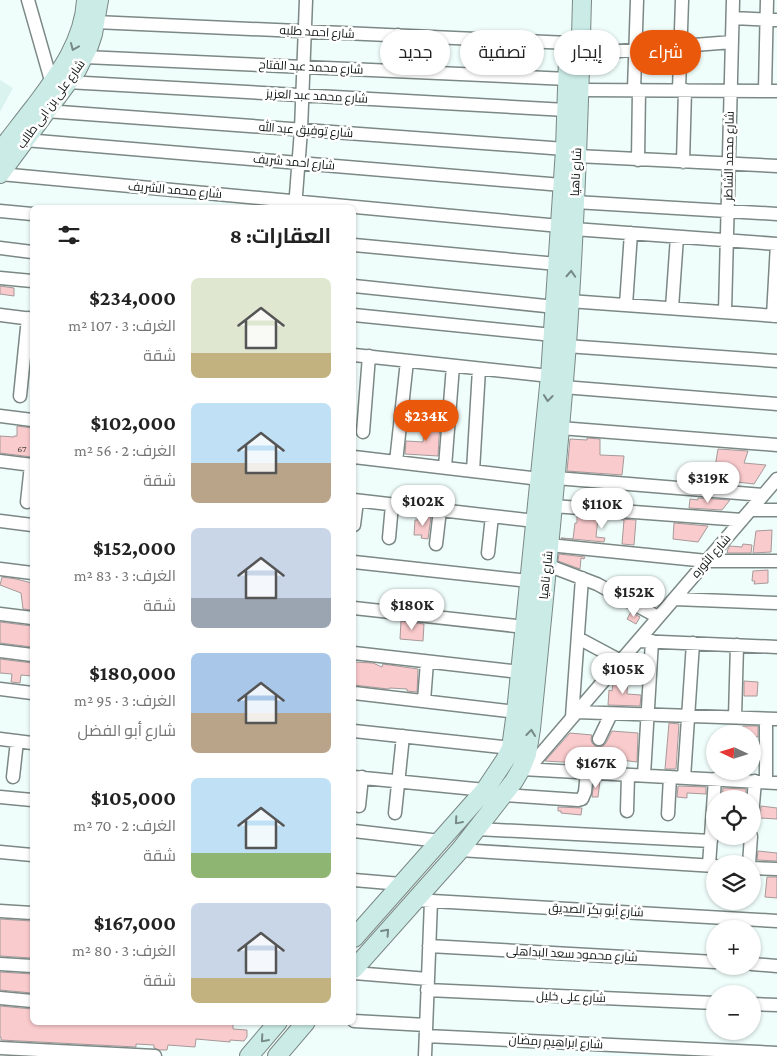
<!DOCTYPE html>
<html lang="ar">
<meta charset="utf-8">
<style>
body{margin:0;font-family:"Crimson Pro",Cairo,serif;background:#f6f6f6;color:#222;direction:rtl;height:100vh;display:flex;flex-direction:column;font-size:19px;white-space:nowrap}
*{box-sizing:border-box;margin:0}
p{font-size:16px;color:#767676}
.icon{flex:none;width:28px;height:28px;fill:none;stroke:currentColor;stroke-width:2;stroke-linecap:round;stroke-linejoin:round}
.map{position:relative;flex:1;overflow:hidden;direction:ltr}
.side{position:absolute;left:30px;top:205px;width:326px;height:820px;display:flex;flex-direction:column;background:#fff;border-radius:8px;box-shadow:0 1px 4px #0004;direction:rtl}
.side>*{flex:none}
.hud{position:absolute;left:371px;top:30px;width:330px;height:45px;direction:rtl;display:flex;gap:10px}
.needle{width:32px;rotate:274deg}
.tools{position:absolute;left:706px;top:725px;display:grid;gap:10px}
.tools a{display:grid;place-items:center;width:55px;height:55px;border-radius:50%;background:#fff;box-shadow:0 1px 4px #0004;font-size:25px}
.price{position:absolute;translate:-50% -42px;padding:0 11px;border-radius:18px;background:#fff;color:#222;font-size:16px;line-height:32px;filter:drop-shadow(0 1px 2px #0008)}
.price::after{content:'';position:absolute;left:50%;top:30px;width:15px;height:11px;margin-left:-8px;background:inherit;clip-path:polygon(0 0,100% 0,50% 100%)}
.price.current{background:#ea580c;color:#fff}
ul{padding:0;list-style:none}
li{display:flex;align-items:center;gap:15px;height:125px;padding:0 25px}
li span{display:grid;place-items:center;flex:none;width:140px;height:100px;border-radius:8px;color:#555}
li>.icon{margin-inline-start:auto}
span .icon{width:60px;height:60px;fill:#fffc;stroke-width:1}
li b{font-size:21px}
h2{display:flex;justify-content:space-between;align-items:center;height:60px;padding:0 25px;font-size:21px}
.chip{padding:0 18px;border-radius:22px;background:#fff;box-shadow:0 1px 4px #0004;font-size:18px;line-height:45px}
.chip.current{background:#ea580c;color:#fff}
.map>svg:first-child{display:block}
.built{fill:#dbf3ef}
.building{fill:#facbcd;stroke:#a69999}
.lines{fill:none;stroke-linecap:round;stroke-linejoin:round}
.street-casing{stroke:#7b8885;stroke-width:15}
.secondary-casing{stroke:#7b8885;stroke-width:20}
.street{stroke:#fff;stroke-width:12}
.secondary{stroke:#cbebe6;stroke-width:18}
.oneway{stroke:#768986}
.labels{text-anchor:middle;stroke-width:5;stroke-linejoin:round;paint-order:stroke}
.number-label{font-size:10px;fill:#484040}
.street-label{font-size:12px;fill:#0d1211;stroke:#fff}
</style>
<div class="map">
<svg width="777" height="1056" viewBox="0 0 777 1056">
<rect width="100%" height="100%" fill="#f0fefb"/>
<path class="built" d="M0,80l13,8 -13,24z"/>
<path class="building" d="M0,286l14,2v8l-14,-2z
M425,422h15l-2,34 -33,-2 1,-13 17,1z
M17,426l15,2 -1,17h1v12l-32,-4v-17l14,1v-1h3z
M587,438l13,1v16l24,1 -2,19 -55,-4 3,-32 17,1z
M718,449l30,2 -4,12 22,2 -12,19 -17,-2v3l-38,-3 1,-15h15z
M599,490l13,1 -1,11 -13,-1z
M698,498l32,2 -8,10 -33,-2 1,-9 8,1z
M418,516l13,1 -3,22 -7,-1 1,-3h-8l1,-15h3z
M577,516l59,4 -2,25 -12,-1 2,-24 -26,-2 -2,19 9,1 -1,4 -43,-4 12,1 2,-16h2z
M674,523l34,3 -10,16 -25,-3z
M772,530l-1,22 -18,1 3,-22z
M743,544l9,1 -1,8h-24l1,-4 2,-3 12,1z
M559,554l26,3 -1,2 -3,-1 -1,11 -22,-8z
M768,570v13l-14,1 1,-3h-3l1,-10z
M2,577l14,2 16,4v27l-9,-1 -2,-16 -21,-8z
M631,612l9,5 -4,7 -9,-5z
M401,621l23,3 -1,17 -23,-2z
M0,622l32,4v21l-32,-4z
M0,659l32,4v13l-11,-1 -1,8 -9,-1 1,-8 -12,-1z
M354,662l19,1 9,4 1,-3 35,5 -1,23 -10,-1v-2l-17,-1 -2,1 -34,-4z
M617,678h11l-1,16 14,1 -1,11 -32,-1 1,-15 3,1 1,-8z
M744,681l14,1 -1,14h-13z
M669,723l10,1 -3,45h-11z
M743,726h15v11h-6v-3h-9z
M612,731l26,2 -1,29 -40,-5 -1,7 -51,-3 25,-28 22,2 -1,4 1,4 3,3 4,1 4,-1 3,-3z
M594,781h6l-2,16h-6z
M678,786l28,1v7l-19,-1v5l-10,-1z
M723,788l23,1v7l-14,-2v4l-10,-1z
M761,806l16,2v11l-17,-1z
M558,807l24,1 -1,7 -20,-2v-2h-3z
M758,851l19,2v8l-20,-1z
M767,877h10v21l-12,-1z
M0,919l32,2v37l-32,-2z
M0,972l32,2v19l-32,-3z
M0,1006l32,3v13h196l1,2h4v5l14,1v7l-3,4 -14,-1v2l-34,-3 -1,8 -27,-2 -1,5h-7l-6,-2v-3l-18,-1v3l-135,-7v-3h-1z"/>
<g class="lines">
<defs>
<path id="street" d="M28,0l24,84
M733,18l44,2
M95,22l474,21
M581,54l151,-12
M85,57l483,22
M395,71l3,-36
M67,82l499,28
M580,90l197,1
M634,90l3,-90
M679,90l3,-90
M765,90l2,-90
M46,111l519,38
M25,140l537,45
M577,156l200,10
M638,160l1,-70
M683,162l2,-72
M0,174l560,52
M575,202l202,12
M295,208l6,-78 5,-130
M0,211l32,3
M574,229l203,15
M354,245l203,19
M0,248l32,4
M0,278l32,3
M354,286l201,21
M569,301l208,15
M626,305l5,-72
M672,308l5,-71
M725,312l8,-312
M0,315l32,4
M354,315l199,20
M773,316l4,-72
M566,346l211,15
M354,355l196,21
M563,387l214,17
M20,396l8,-78
M0,416l32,4
M560,428l217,17
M363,432l6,-76
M354,457l186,22
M0,461l32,4
M396,462l11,-101
M445,467l8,-101
M473,471l6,-102
M556,478l207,17
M354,500l181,21
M27,502l4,-37
M553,506l189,14
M751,510h26
M0,521l32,4
M354,525l3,-24
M389,538l3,-33
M436,544l4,-34
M549,545l158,16h70
M488,553l4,-37
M354,562l184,20
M547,565l50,19 61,33
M0,569l32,4
M674,599l103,4
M354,608l171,19
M0,614l32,4
M578,638l43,23
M638,641l139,6
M0,651l32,4
M354,653l166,19
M0,689l32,4
M354,693l162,19
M424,701l3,-39
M576,712l201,7
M572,717l10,-139
M735,717l2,-72
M354,731l157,17
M0,739l32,4
M599,739l12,-25
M522,769l255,14
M528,769l249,-290
M644,775l8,-134
M13,777l4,-36
M354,777l131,13
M684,778l9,-135
M766,782v-63
M503,795l75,5 4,-1 3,-7 2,-20
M0,797l32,3
M359,806l3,-29
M627,811l1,-36
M395,813l8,-77
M668,814l2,-37
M752,816l3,-35
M477,829l234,12
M354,831l86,10
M460,850l255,16
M0,852l32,3
M749,864l2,-28
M709,865l6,-86
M752,868l25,1
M354,880l47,4
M415,900l362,21
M0,911l32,2
M429,946l286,16
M0,964l32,2
M752,964l25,2
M354,973l74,6
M427,990l288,13
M0,998l32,3
M752,1004l25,1
M354,1021l72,4
M426,1036l351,17
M0,1048l155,8
M425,1056l6,-155"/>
<path id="secondary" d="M0,151c12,-15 23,-30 35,-45 24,-32 49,-65 51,-106
M0,174l77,-104 12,-24 4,-12 6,-34
M354,938l131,-148 20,-30 6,-12 5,-36 34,-336 15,-227 3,-91
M354,969l106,-119 54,-69 7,-12 6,-15 4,-25c13,-128 26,-256 36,-385 8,-114 12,-229 15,-344
M249,1056l29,-34
M277,1056l29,-34"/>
</defs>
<use href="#street" class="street-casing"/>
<use href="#secondary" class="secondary-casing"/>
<use href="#street" class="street"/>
<use href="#secondary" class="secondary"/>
</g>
<defs><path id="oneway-chevron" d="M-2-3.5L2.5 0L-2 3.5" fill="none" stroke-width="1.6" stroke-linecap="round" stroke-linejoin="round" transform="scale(1.25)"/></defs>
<g class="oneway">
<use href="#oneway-chevron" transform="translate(74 47) rotate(113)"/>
<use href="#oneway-chevron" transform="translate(571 274) rotate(-87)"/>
<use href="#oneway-chevron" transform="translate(548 398) rotate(96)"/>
<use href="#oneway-chevron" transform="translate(531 733) rotate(-84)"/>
<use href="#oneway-chevron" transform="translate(458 821) rotate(131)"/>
<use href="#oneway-chevron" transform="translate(386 932) rotate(-48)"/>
<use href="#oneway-chevron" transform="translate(264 1039) rotate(131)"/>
</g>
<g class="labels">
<g class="number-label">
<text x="22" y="452">67</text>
</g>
<g class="street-label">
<text transform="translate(317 32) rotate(3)" y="4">شارع احمد طلبه</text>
<text transform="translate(311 67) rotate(3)" y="4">شارع محمد عبد الفتاح</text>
<text transform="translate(317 96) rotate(3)" y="4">شارع محمد عبد العزيز</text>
<text transform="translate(51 104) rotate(-54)" y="4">شارع على بن ابى طالب</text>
<text transform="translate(306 130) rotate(4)" y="4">شارع توفيق عبد الله</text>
<text transform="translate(729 156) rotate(-89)" y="4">شارع محمد الشاطر</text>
<text transform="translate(294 162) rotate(5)" y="4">شارع احمد شريف</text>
<text transform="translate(576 172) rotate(-87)" y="4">شارع ناهيا</text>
<text transform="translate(175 190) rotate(5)" y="4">شارع محمد الشريف</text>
<text transform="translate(711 556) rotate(-49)" y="4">شارع الثوره</text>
<text transform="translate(546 575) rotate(-84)" y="4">شارع ناهيا</text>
<text transform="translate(596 910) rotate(3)" y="4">شارع أبو بكر الصديق</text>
<text transform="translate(572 954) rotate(3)" y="4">شارع محمود سعد البداهلى</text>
<text transform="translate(571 997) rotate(2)" y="4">شارع على خليل</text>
<text transform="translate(556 1042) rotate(3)" y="4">شارع ابراهيم رمضان</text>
</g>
</g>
</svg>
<div class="tools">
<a><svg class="needle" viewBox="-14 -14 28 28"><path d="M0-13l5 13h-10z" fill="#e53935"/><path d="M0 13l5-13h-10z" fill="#767676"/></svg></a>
<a><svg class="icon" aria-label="locate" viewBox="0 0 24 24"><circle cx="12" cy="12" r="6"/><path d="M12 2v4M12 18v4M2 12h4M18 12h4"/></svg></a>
<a><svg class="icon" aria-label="layers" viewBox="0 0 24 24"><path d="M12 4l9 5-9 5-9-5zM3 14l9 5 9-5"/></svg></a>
<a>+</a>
<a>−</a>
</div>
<b class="price current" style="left:426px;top:442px">$234K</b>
<b class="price" style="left:708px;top:504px">$319K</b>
<b class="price" style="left:423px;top:527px">$102K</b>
<b class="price" style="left:602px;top:530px">$110K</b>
<b class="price" style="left:634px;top:618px">$152K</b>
<b class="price" style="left:412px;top:631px">$180K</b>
<b class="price" style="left:623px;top:695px">$105K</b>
<b class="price" style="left:596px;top:789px">$167K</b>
<div class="hud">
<a class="chip current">شراء</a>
<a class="chip">إيجار</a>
<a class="chip">تصفية</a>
<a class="chip">جديد</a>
</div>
<section class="side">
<h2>العقارات: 8<svg class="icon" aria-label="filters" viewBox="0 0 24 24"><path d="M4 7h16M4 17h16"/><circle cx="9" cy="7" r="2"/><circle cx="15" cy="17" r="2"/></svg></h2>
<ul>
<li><span style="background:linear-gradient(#dfe7d0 75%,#c2b280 0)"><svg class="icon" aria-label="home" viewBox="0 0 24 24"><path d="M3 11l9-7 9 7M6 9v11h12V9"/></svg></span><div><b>$234,000</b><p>الغرف: 3 · 107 m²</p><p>شقة</p></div></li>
<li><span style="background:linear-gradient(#bfe0f5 60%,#b9a48a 0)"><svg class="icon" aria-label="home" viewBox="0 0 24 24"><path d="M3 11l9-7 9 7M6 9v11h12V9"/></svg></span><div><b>$102,000</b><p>الغرف: 2 · 56 m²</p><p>شقة</p></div></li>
<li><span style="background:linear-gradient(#c9d6e8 70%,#9aa5b1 0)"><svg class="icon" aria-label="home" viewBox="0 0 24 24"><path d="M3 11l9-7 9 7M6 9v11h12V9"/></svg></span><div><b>$152,000</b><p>الغرف: 3 · 83 m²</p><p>شقة</p></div></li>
<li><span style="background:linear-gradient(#a9c7e8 60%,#b9a48a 0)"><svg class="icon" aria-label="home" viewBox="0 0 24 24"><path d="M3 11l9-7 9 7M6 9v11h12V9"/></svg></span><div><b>$180,000</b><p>الغرف: 3 · 95 m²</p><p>شارع أبو الفضل</p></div></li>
<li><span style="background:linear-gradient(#bfe0f5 75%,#8fb573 0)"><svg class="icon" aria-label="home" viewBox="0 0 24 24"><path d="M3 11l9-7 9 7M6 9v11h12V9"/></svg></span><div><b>$105,000</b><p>الغرف: 2 · 70 m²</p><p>شقة</p></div></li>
<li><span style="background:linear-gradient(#c9d6e8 75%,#c2b280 0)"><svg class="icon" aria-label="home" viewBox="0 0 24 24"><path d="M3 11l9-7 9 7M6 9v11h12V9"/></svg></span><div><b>$167,000</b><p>الغرف: 3 · 80 m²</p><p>شقة</p></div></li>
</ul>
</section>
</div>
